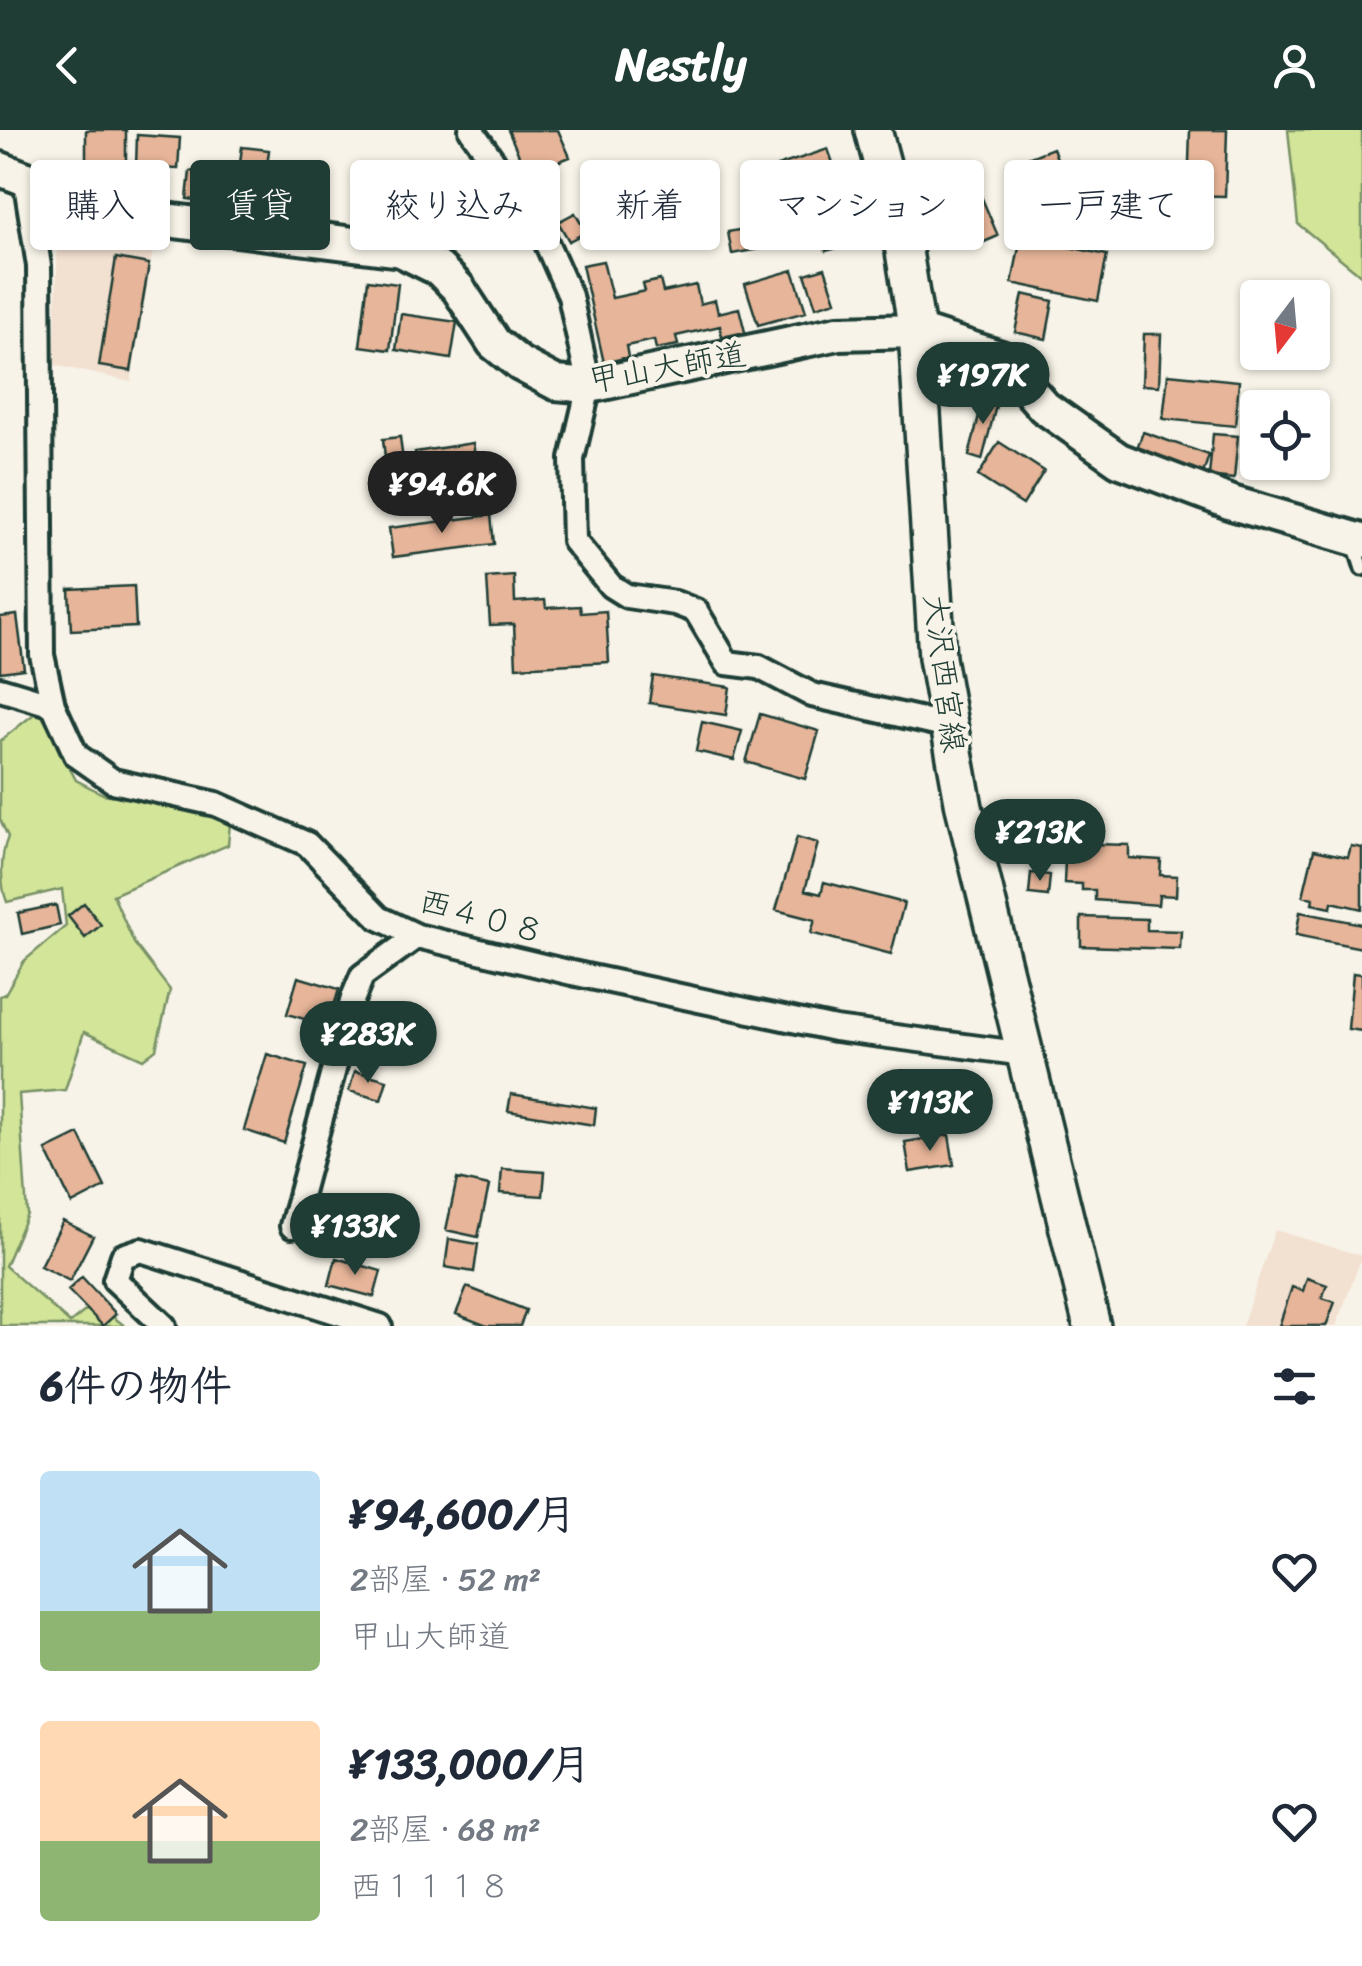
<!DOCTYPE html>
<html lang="ja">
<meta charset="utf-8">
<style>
body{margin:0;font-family:Sriracha,"Klee One",sans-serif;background:#f6f6f7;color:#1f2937;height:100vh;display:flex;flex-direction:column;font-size:38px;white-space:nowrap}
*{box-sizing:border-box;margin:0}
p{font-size:32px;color:#747a83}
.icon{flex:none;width:55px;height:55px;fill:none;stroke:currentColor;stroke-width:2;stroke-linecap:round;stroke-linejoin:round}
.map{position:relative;height:1196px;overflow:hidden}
.details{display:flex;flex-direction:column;background:#fff;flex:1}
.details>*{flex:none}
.top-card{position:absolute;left:30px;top:30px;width:1302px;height:90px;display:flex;gap:20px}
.needle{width:65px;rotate:196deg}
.controls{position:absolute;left:1240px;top:150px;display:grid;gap:20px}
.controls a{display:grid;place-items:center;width:90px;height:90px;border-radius:10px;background:#fff;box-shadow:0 2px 8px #0004;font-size:50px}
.price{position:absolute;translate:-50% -85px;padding:0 22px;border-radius:35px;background:#1f3d34;color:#fff;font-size:32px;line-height:65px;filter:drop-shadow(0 2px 5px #0008)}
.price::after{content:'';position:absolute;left:50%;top:60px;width:30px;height:22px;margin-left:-15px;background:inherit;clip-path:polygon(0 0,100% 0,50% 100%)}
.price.current{background:#222;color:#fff}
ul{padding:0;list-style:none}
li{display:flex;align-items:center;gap:30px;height:250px;padding:0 40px}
li span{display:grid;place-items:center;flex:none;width:280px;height:200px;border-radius:10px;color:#555}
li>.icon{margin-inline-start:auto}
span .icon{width:120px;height:120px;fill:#fffc;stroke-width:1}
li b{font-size:42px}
h2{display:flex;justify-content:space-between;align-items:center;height:120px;padding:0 40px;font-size:42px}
.chip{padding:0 35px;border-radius:10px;background:#fff;box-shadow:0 2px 8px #0004;font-size:35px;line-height:90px}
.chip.current{background:#1f3d34;color:#fff}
header{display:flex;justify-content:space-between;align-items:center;height:130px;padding:0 40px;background:#1f3d34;color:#fff;font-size:45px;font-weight:700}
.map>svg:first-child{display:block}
.built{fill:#f2e0d0}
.green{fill:#d2e599;stroke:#789166;stroke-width:2.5}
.building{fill:#e7b599;stroke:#1f3d34;stroke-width:2.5}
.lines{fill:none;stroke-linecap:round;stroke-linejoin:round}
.lane-casing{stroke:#1f3d34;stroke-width:19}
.street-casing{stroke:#1f3d34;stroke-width:30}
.secondary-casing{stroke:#1f3d34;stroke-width:40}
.primary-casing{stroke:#1f3d34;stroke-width:42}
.lane{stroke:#f7f3e8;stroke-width:11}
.street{stroke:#f7f3e8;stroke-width:22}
.secondary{stroke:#f7f3e8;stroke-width:32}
.primary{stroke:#f7f3e8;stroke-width:35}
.labels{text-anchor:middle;stroke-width:8;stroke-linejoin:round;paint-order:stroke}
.street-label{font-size:32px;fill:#1f3d34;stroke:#f7f3e8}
</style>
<header><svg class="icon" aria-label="back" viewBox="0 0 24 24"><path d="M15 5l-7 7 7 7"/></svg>Nestly<svg class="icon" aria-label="person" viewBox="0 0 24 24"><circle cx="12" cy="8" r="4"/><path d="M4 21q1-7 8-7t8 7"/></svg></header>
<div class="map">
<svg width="1362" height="1196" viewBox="0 0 1362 1196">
<rect width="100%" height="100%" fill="#f7f3e8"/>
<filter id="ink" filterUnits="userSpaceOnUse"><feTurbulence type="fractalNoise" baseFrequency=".01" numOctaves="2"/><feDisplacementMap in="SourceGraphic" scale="20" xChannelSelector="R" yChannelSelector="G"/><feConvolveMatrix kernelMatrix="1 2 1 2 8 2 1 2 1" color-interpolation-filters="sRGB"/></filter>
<g filter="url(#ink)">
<path class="built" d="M58,89l96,25 -23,138 -76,-17z
M1275,1100l87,26 -26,70h-94z"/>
<path class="green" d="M1288,0h74v146l-64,-52z
M39,580l37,70 27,14 128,18 -3,33 -115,50 21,48 36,47 -14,59 -13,10 -59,-27 -19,58 -46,4 8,120 -22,52 65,57 25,-20 30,23h-125v-330l5,-2 19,-33 42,-35 -4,-37 -55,13c-7,-18 -7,-46 1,-65l-8,-18v-78z"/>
<path class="building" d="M86,0h40v45h-22v-10h-18z
M508,0h50l12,27 -43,17z
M1190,0h37l-2,66 -37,-1z
M137,5l43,3 -2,31 -42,-2z
M242,17l27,3 -4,33 -27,-4z
M1053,18l11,29 -47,17 -10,-28z
M828,19l12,34 -52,18 -11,-35z
M190,41l27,3 -3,28 -27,-3z
M1093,53l10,26 -27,10 -10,-26z
M981,66l17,40 -23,10 -17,-40z
M849,72l10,40 -33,9 -10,-40z
M575,83l11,19 -17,9 -11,-19z
M760,96l4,22 -32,6 -4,-22z
M1021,107l86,18 -9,46 -86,-18z
M116,128l33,6 -18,107 -32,-5z
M603,131l9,37 33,-7 -2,-7 17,-4 3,12 33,-7 4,19 15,-4 3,13 21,-5 6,24 -23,5 -2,-11 -44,10 2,9 -22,4 -2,-9 -28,6 2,11 -24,6 -22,-98z
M825,138l11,33 -20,6 -11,-33z
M793,140l13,42 -48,13 -13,-41z
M368,150l30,4 -8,66 -30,-4z
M1023,164l30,7 -7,38 -31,-7z
M401,184l56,8 -6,37 -55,-9z
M1144,204h17l-2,52 -17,-1z
M1168,244l71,7 -4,45 -72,-7z
M984,265l14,3 -16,62 -13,-4z
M1143,302l66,23 -6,19 -67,-23z
M1213,304l25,2 -4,43 -25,-3z
M400,307l8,64 -18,3 -7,-65z
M999,312l45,29 -21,34 -45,-29z
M473,313l9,57 -58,9 -9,-57z
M491,385l3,29 -101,13 -4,-29z
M514,446l1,26 30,-2 1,8 34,-2 1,7 25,-2 3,51 -93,5 -2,-43 -24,1 -3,-47z
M134,456l2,41 -65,3 -2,-41z
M17,485l7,54 -24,3v-55z
M653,546l77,11 -4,28 -77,-12z
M760,584l59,17 -14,48 -59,-17z
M702,592l40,9 -8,29 -38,-9z
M1074,681l17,1 -1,26 -6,-1v13h11v-6l34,1v13l32,2 -1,15 17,1 -1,20 -17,-1 -1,10 -63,-5v-10h-13v-6l-18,-1 2,-46h7z
M1027,688l26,2 -2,29 -26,-2z
M797,707l21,6 -13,47 16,4 3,-12 80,21 -13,51 -80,-21 4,-13 -39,-10z
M1351,716l11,2v61l-30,-7 -1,6 -19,-4 1,-6 -10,-2 11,-46 34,7z
M1031,743l19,2 -2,21 -19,-2z
M84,773l17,22 -16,13 -17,-22z
M56,775l4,20 -38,9 -4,-21z
M1300,782l62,12v24l-66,-13z
M1081,787l66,2v11l34,1 -1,18 -99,-3z
M1353,843l9,1v57l-14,-2z
M298,847l41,12 -11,37 -41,-12z
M267,924l40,12 -23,77 -40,-13z
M355,941l32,9 -6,20 -32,-9z
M511,964l85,14 -2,17 -86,-14z
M79,1004l26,53 -33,17 -26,-54z
M949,1005l5,30 -44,7 -5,-30z
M502,1039l43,3 -2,24 -43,-3z
M457,1049l32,7 -11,51 -32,-7z
M63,1091l30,15 -23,45 -30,-15z
M449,1109l29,5 -4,28 -29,-5z
M336,1128l45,13 -7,26 -45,-12z
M82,1147l34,37 -13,12 -35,-36z
M1307,1148l20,7 -5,13 13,4 -9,24h-47l13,-39 11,4z
M467,1157l59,23 -6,16h-33l-31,-12z"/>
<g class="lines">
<defs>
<path id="lane" d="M1354,414l8,25"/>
<path id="street" d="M471,0l67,94 32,72 19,90 -17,73 2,82 37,45 16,10 48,7 21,8 31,52 32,4 53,28 137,31
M25,48l14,88 3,389 11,50
M0,559l53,16 23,50 37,26 103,23 91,40 72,74 38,18 155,37 263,56 190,25
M292,1096l61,-228 9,-22 55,-40
M164,1196l-49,-46 8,-24 18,-6 239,76"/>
<path id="secondary" d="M0,39l98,37 68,14 235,30 38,19 19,19 36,55 26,21 36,19 33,3 249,-53 79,-2 84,27 43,49 75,53 113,43 130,38"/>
<path id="primary" d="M873,0l29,109 15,92 20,327 27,149 128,519"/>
</defs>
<use href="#lane" class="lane-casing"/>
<use href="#street" class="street-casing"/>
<use href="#secondary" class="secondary-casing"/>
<use href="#primary" class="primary-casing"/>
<use href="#lane" class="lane"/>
<use href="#street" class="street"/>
<use href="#secondary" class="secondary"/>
<use href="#primary" class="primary"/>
</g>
</g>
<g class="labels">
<g class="street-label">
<text transform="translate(667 237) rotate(-10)" y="11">甲山大師道</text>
<text transform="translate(945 543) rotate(83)" y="11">大沢西宮線</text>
<text transform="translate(482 786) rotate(15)" y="11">西４０８</text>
</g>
</g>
</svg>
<div class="controls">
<a><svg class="needle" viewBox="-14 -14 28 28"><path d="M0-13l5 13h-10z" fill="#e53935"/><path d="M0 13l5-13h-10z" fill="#747a83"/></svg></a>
<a><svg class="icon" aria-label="locate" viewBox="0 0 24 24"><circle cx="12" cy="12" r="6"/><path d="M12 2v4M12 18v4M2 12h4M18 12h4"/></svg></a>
</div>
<b class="price" style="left:983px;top:297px">¥197K</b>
<b class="price current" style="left:442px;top:406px">¥94.6K</b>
<b class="price" style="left:1040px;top:754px">¥213K</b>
<b class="price" style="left:368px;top:956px">¥283K</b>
<b class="price" style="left:930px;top:1024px">¥113K</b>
<b class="price" style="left:355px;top:1148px">¥133K</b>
<div class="top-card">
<a class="chip">購入</a>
<a class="chip current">賃貸</a>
<a class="chip">絞り込み</a>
<a class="chip">新着</a>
<a class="chip">マンション</a>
<a class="chip">一戸建て</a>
</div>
</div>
<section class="details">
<h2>6件の物件<svg class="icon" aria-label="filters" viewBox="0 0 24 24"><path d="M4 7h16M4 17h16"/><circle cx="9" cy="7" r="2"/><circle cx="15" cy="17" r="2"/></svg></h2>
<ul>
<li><span style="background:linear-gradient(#bfe0f5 70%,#8fb573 0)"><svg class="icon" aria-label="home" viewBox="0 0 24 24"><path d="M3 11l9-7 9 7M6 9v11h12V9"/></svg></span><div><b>¥94,600/月</b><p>2部屋 · 52 m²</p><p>甲山大師道</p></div><svg class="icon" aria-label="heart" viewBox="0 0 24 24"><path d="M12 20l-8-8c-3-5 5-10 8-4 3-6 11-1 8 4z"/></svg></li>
<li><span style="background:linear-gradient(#ffd9b3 60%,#8fb573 0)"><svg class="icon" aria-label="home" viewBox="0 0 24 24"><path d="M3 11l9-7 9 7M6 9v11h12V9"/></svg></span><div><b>¥133,000/月</b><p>2部屋 · 68 m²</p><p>西１１１８</p></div><svg class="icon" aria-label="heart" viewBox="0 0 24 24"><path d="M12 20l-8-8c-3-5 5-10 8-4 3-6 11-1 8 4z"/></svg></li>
</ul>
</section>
